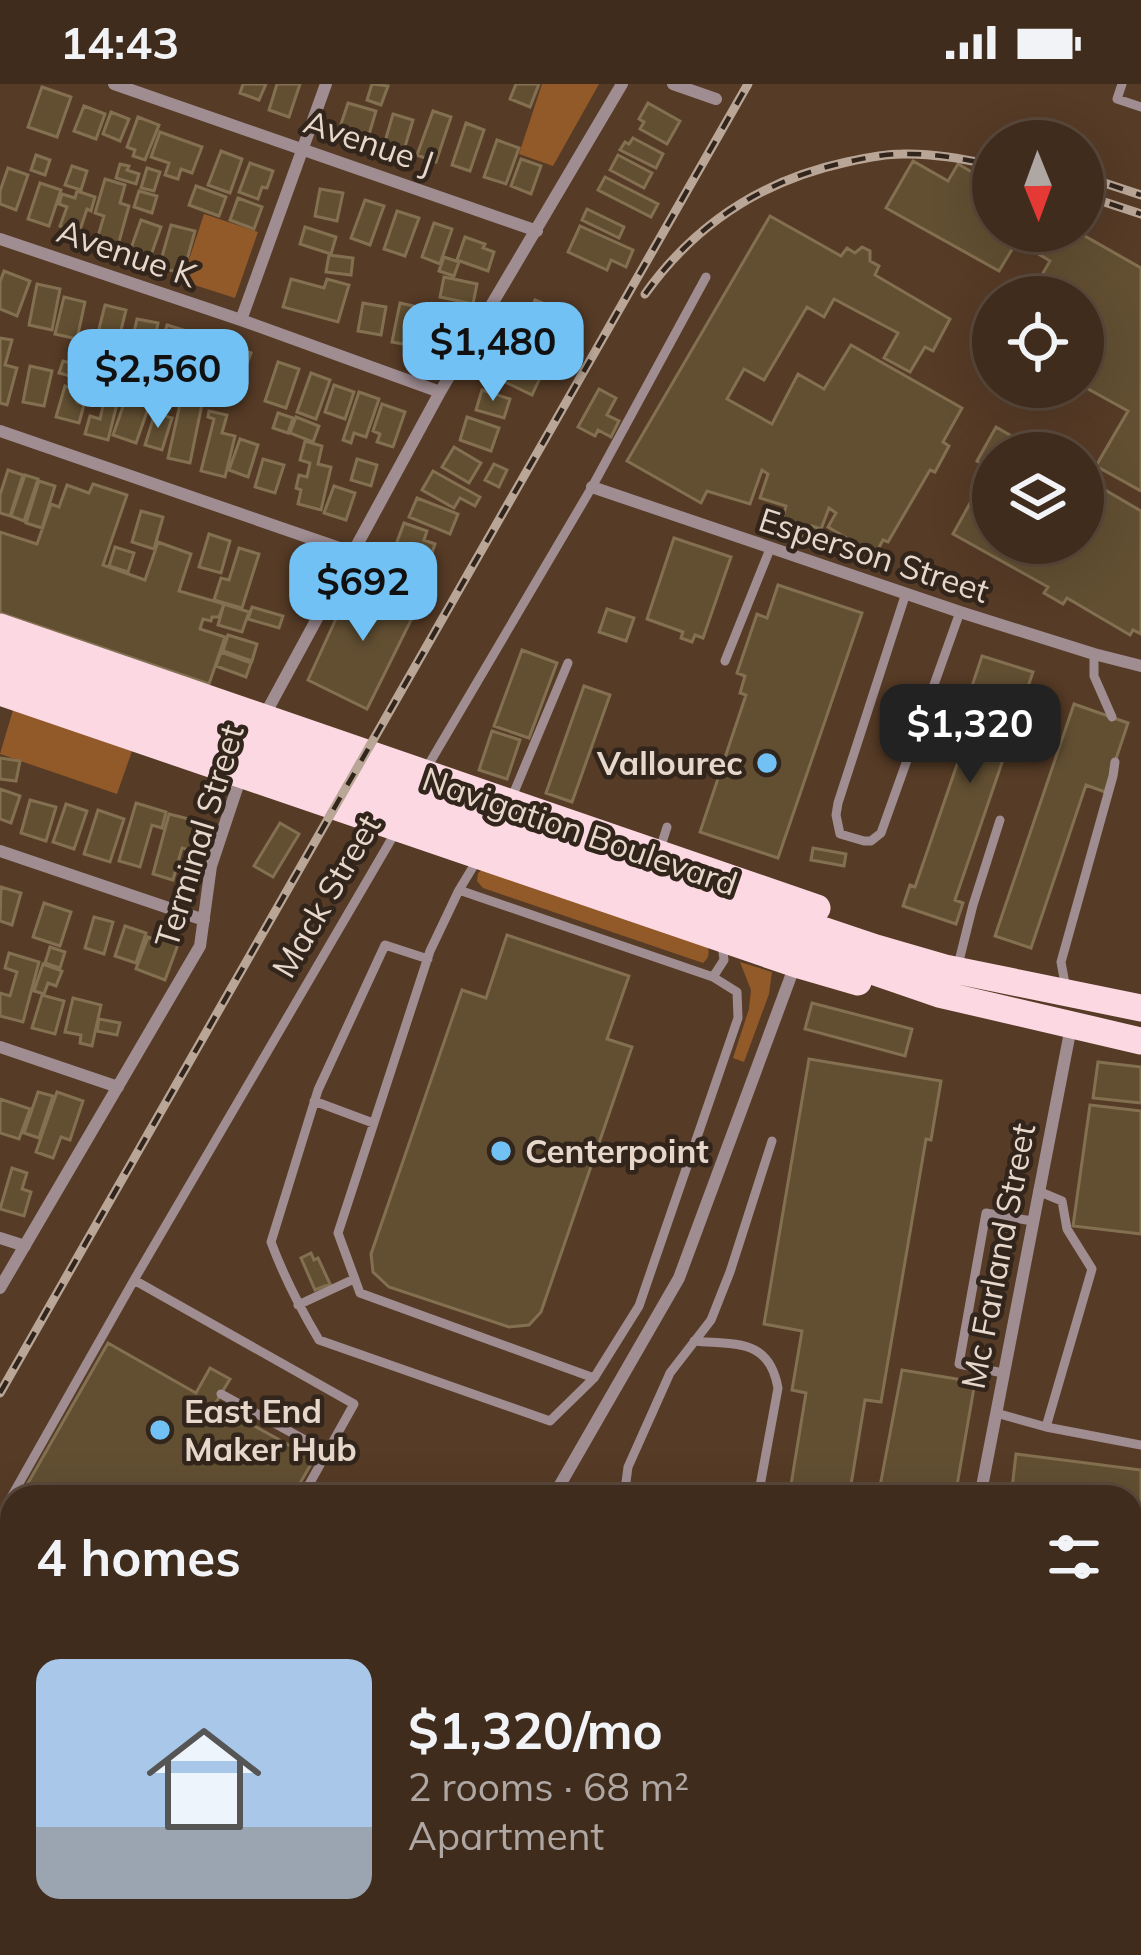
<!DOCTYPE html>
<meta charset="utf-8">
<style>
body{margin:0;font-family:Mulish,sans-serif;background:#4b3829;color:#f1f3f6;height:100vh;display:flex;flex-direction:column;font-size:45px;white-space:nowrap}
*{box-sizing:border-box;margin:0}
p{font-size:39px;color:#aea7a3}
.icon{flex:none;width:66px;height:66px;fill:none;stroke:currentColor;stroke-width:2;stroke-linecap:round;stroke-linejoin:round}
.map{position:relative;flex:1;overflow:hidden}
.sheet{position:absolute;left:0px;top:1401px;width:1143px;height:471px;display:flex;flex-direction:column;background:#402c1c;border-radius:36px 36px 0 0;box-shadow:0 12px 48px #0002,0 0 0 3px #59483b}
.sheet>*{flex:none}
.needle{width:78px;rotate:179deg}
.fabs{position:absolute;left:972px;top:36px;display:grid;gap:24px}
.fabs a{display:grid;place-items:center;width:132px;height:132px;border-radius:50%;background:#402c1c;box-shadow:0 12px 48px #0002,0 0 0 3px #59483b;font-size:60px}
.price{position:absolute;translate:-50% -102px;padding:0 27px;border-radius:24px;background:#71c1f4;color:#111;font-size:39px;line-height:78px;filter:drop-shadow(0 3px 6px #0008)}
.price::after{content:'';position:absolute;left:50%;top:72px;width:36px;height:27px;margin-left:-18px;background:inherit;clip-path:polygon(0 0,100% 0,50% 100%)}
.price.on{background:#222;color:#fff}
ul{padding:0;list-style:none}
li{display:flex;align-items:center;gap:36px;height:300px;padding:0 36px}
li+li{border-top:3px solid #59483b}
li span{display:grid;place-items:center;flex:none;width:336px;height:240px;border-radius:24px;color:#555}
li>.icon{margin-inline-start:auto}
span .icon{width:144px;height:144px;fill:#fffc;stroke-width:1}
li b{font-size:51px}
h2{display:flex;justify-content:space-between;align-items:center;height:144px;padding:0 36px;font-size:51px}
.status{display:flex;justify-content:space-between;align-items:center;height:84px;padding:0 60px;background:#402c1c;direction:ltr}
.status svg{height:33px;fill:currentColor}
.map>svg:first-child{display:block}
.green{fill:#935a29}
.building{fill:#624f32;stroke:#837051;stroke-width:3}
.lines{fill:none;stroke-linecap:round;stroke-linejoin:round}
.lane{stroke:#9f8d92;stroke-width:9}
.street{stroke:#9f8d92;stroke-width:12}
.primary{stroke:#fcd8e3;stroke-width:27}
.rail-casing{stroke:#baa697;stroke-width:9}
.rail{stroke:#32251c;stroke-width:4.5;stroke-dasharray:14;stroke-linecap:butt}
.poi-dot{fill:#71c1f4;stroke:#32251c;stroke-width:4.5}
.labels{text-anchor:middle;stroke-width:9;stroke-linejoin:round;paint-order:stroke}
.street-label{font-size:33px;fill:#e8d7cb;stroke:#32251c}
.poi-label{font-size:33px;font-weight:bold;fill:#e8d7cb;stroke:#32251c;text-anchor:start}
</style>
<div class="status"><b>14:43</b><svg viewBox="0 0 49 12"><path d="M0 12V9h3v3zM5 12V6h3v6zM10 12V3h3v9zM15 12V0h3v12zM26 1h20v11H26zM47 4h2v5h-2z"/></svg></div>
<div class="map">
<svg width="1141" height="1871" viewBox="0 0 1141 1871">
<rect width="100%" height="100%" fill="#563b26"/>
<path class="green" d="M542,0h57l-46,82 -34,-12z
M204,130l54,18 -23,66 -53,-17z
M13,626l119,41 -15,43 -117,-40z
M484,784l223,77c3,7 2,13 -4,18l-220,-75 -6,-7 1,-8z
M740,878l32,10 -3,22 -25,68 -11,-4 16,-49 2,-19z"/>
<path class="building" d="M243,0h23l-7,16 -19,-7z
M277,0h23l-11,33 -20,-7z
M372,0l16,2 -7,19 -14,-5z
M516,0h23l-9,23 -20,-8z
M42,3l29,10 -14,40 -29,-10z
M348,19l28,8 -8,27 -29,-8z
M648,19l32,18 -13,23 -27,-15 4,-7 -5,-3z
M84,22l21,8 -9,25 -22,-8z
M433,27l18,6 -15,45 -19,-7z
M111,28l18,7 -9,22 -17,-7z
M393,30l20,6 -9,30 -20,-5z
M138,33l21,8 -14,35 -12,-4 2,-6 -8,-3z
M466,39l18,7 -14,41 -18,-6z
M160,48l42,15 -10,26 -11,-4 -3,10 -13,-4 4,-12 -18,-6z
M633,54l30,16 -7,14 -36,-18 5,-8 4,2z
M497,56l22,8 -13,36 -22,-7z
M221,67l21,8 -12,34 -22,-8z
M36,71l14,5 -5,15 -14,-5z
M618,71l34,18 -8,15 -34,-18z
M521,75l20,7 -10,28 -20,-8z
M913,77l35,20 10,-17 35,20v47h83l65,37v223l-45,-25 32,-55 -45,-25v-89h-54l21,-36 -33,-20 -18,30 -113,-63z
M250,79l23,8 -6,17 -5,-1 -4,12 -19,-7z
M120,80l9,2 -2,4 12,4 -3,10 -20,-6z
M72,82l15,5 -6,19 -16,-5z
M8,84l20,7 -12,35 -16,-6v-13z
M147,84l13,4 -6,19 -13,-3z
M605,93l53,27 -7,13 -53,-27z
M105,95l20,6 -5,18 9,3 -12,43 -21,-6 8,-27 -9,-3z
M40,99l21,7 -12,36 -21,-7z
M196,102l30,11 -7,19 -30,-11z
M320,105l23,4 -6,28 -22,-5z
M77,107l18,6 -4,14 -4,-2 -8,24 -19,-7 7,-19 -8,-3 3,-10 13,4z
M139,107l18,5 -5,17 -18,-6z
M238,114l24,9 -8,22 -24,-9z
M365,116l19,6 -14,39 -19,-7z
M587,125l37,18 -5,11 -37,-18z
M397,127l22,7 -14,38 -21,-7z
M770,132l71,40 6,-8 8,5 7,-6 8,4v10l9,5 -4,9 75,44 -17,32 -8,-4 -15,25 -26,-14 14,-25 -64,-34 -10,18 -17,-10 -43,73 -20,-11 -17,30 45,25 26,-50 26,15 27,-44 111,63 -19,34 6,4 -14,26 -5,-2 -42,72 -5,-2 -8,15 -47,-28 8,-14 -7,-5 -8,21 -9,-3 -3,12 -30,-9 7,-23 -26,-8 8,-24 -6,-4 -12,34 -43,-13 -6,12 -74,-42z
M141,136l20,7 -12,34 -20,-7z
M434,139l18,6 -12,35 -18,-7z
M171,141l24,6 -12,43 -24,-7z
M580,142l53,24 -7,17 -15,-7 -4,10 -39,-18z
M305,143l31,10 -5,17 -31,-10z
M465,153l20,7 -2,4 11,4 -6,19 -31,-11z
M329,171l24,3 -2,17 -25,-3z
M444,173l15,5 -5,14 -15,-5z
M4,187l26,10 -13,35 -17,-7v-27z
M444,193l33,7 -4,20 -33,-7z
M291,195l33,9 3,-9 22,6 -11,37 -55,-15z
M37,200l23,5 -8,41 -23,-5z
M64,213l21,5 -8,37 -22,-5z
M535,216l44,18 -7,17 -44,-18z
M363,219l23,4 -5,28 -23,-4z
M400,219l22,5 -8,38 -22,-4z
M105,221l21,5 -10,40 -21,-5z
M431,228l18,5 -11,40 -18,-5z
M137,235l21,4 -3,16 4,1 -3,15 -26,-5z
M167,241l23,7 -12,37 -22,-7z
M518,246l27,10 -6,19 -28,-10z
M0,254l12,2 -7,25 12,3 -10,37 -7,-2z
M194,256l20,4 -8,32 -19,-4z
M231,262l20,7 -8,22 -20,-7z
M121,271l17,5 -5,18 -17,-5z
M504,274l37,18 -9,19 -37,-18z
M63,277l23,6 -9,35 7,3 -5,18 -23,-6 9,-31 6,2 3,-11 -15,-4z
M278,278l21,7 -13,39 -21,-7z
M30,282l22,5 -8,35 -21,-4z
M311,289l19,7 -14,39 -19,-7z
M334,301l20,7 -9,27 -20,-7z
M599,305l17,9 -9,17 12,6 -8,16 -13,-7 -3,6 -17,-9z
M156,306l14,6 -6,14 -14,-6z
M482,306l28,9 -6,19 -28,-8z
M359,308l20,7 -13,38 -12,-4 -3,10 -8,-3z
M106,309l13,3 -11,44 -23,-6 5,-18 10,3z
M127,311l23,8 -14,40 -23,-8z
M181,316l21,4 -12,59 -22,-5z
M382,320l23,8 -12,35 -16,-5 3,-8 -7,-3z
M209,327l18,4 -5,18 13,3 -10,41 -24,-6 13,-52 -6,-2z
M155,329l17,5 -10,32 -17,-5z
M278,329l15,5 -5,15 -15,-5z
M296,333l23,9 -6,16 -23,-9z
M467,333l32,11 -8,23 -31,-11z
M996,343l45,26h-48v17l-16,-9z
M240,355l18,6 -10,32 -19,-7z
M305,357l17,5 -4,18 13,3 -10,43 -23,-6 3,-14 -5,-2 3,-13 8,2 3,-14 -10,-3z
M454,363l27,16 -12,20 -27,-16z
M263,375l21,6 -9,28 -20,-6z
M357,375l20,6 -6,21 -20,-6z
M494,380l13,6 -8,17 -14,-7z
M8,386l15,5 -13,41 -10,-3v-18z
M433,387l47,26 -5,9 -15,-8 -6,10 -32,-18z
M993,390v69h90v-66l58,34v123l-8,-4 -3,5 -63,-37 -4,6 -19,-11 4,-6 -95,-53 21,-38 6,3z
M25,391l13,4 -14,42 -13,-5z
M39,397l16,5 -13,42 -16,-5z
M93,400l34,11 -24,70 42,15 13,-38 33,12 -12,37 45,13 -5,13h-7l-1,4 -8,-2 -3,10 25,8 -16,47 -209,-71v-81l37,12 14,-40 8,3 8,-22 22,8z
M334,402l21,7 -9,27 -22,-7z
M417,414l41,16 -8,20 -41,-17z
M141,427l22,6 -9,32 -22,-7z
M404,439l23,8 -3,9 11,4 -6,18 -35,-12z
M209,450l21,7 -9,32 -22,-6z
M674,454l57,19 -28,81 -8,-3 -3,7 -11,-4 2,-6 -36,-13z
M115,463l19,6 -6,19 -19,-6z
M239,464l20,6 -17,54 -28,-8 7,-22 8,2z
M388,477l26,14 -9,16 -26,-13z
M363,496l55,26 -51,103 -59,-29 32,-70 7,3z
M778,501l84,28 -84,245 -78,-26 46,-137 -6,-2 5,-17 -8,-3 20,-59 10,4z
M224,520l25,8 -7,20 -24,-7z
M252,523l31,9 -4,12 -31,-9z
M607,525l27,9 -8,23 -27,-9z
M228,551l29,9 -5,17 -29,-10z
M522,566l35,13 -28,75 -35,-12z
M221,568l30,11 -5,14 -30,-11z
M982,572l51,16 -78,228 8,3 -7,21 -53,-18 7,-21 5,2 47,-137 -10,-4z
M584,602l26,9 -38,107 -26,-9z
M1074,620l54,19 -23,69 -19,-7 -55,163 -36,-12z
M492,647l28,9 -13,39 -28,-9z
M0,674l20,3 -4,20 -16,-2z
M0,705l20,7 -9,27 -11,-4z
M30,716l26,7 -10,34 -25,-8z
M136,719l30,9 -4,16 -10,-3 -12,42 -21,-6z
M66,720l21,7 -13,38 -21,-7z
M98,726l26,9 -14,43 -26,-8z
M169,730l32,8 -8,29 -11,-3 -9,32 -20,-6z
M280,739l19,11 -26,43 -19,-11z
M813,764l33,6 -2,12 -33,-6z
M1,803l20,6 -9,32 -12,-4z
M44,819l27,9 -11,34 -27,-9z
M94,833l19,5 -9,32 -19,-6z
M125,842l21,7 -10,30 -21,-7z
M161,848l19,7 -15,41 -29,-11 12,-32 10,4z
M507,851l122,41 -22,63 25,8 -91,265 -12,13 -20,2 -120,-40 -16,-15 -2,-18 91,-264 24,8z
M50,863l15,5 -5,16 -15,-5z
M9,869l30,9 -16,60 -23,-6v-23l10,3 7,-24 -12,-4z
M43,880l19,7 -6,15 -8,-3 -4,11 -10,-3z
M42,911l22,6 -9,33 -23,-6z
M73,914l28,7 -9,41 -12,-3 1,-8 -16,-3z
M812,919l100,26 -7,27 -100,-27z
M99,935l21,4 -3,12 -20,-4z
M809,975l132,22 -10,59 -5,-1 -45,263 -16,-2 -16,97h-60l17,-104 -14,-3 10,-59 -38,-7z
M1098,978l43,5v36l-48,-5z
M38,1008l15,4 -14,42 -15,-5z
M57,1008l26,9 -13,39 -9,-3 -8,21 -17,-6z
M0,1015l30,10 -11,30 -19,-6z
M1090,1021l51,6v123l-68,-8z
M12,1084l15,5 -5,16 9,3 -7,24 -24,-7z
M311,1169l3,7 4,-2 12,26 -15,6 -14,-32z
M108,1259l88,50 14,-25 20,11 -15,25 99,55 -22,38h-272z
M902,1286l73,12 -20,115h-77z
M1016,1370l125,16v51l-10,-1v-23h-120z
M12,1427v433h26l-6,11h-32v-424z
M1141,1584v79l-10,-1v-60l8,1z
M55,1860h76l-6,11h-76z
M443,1860h62l-6,11h-35z
M579,1860h275l-2,11h-275z"/>
<g class="lines">
<path class="lane" d="M1122,0l-5,15 24,8
M906,509l-68,210 -2,12 4,19 24,7h7l10,-8 79,-221
M1094,570v22l18,41
M725,577l45,-112
M426,685l166,-282 114,-210
M512,713l56,-134
M660,765l7,-22
M479,773l-20,33 254,87 11,-17 -2,-16
M459,806l-29,61 -92,282 22,60 234,85 45,-72 99,-288 -1,-26 -24,-15
M428,875l-43,-14 -67,145 -47,152c13,35 29,66 48,98l231,81 44,-43
M958,881l15,-60 27,-85
M1066,905l-5,-27 52,-186 2,-14
M314,1017l59,22
M1038,1107l24,10 5,28 25,40 -46,158
M298,1221l56,-26
M694,1257c42,4 75,-3 84,47l-20,109
M1003,1289l-44,-9 27,-151 46,8
M221,1310l106,58
M996,1329l50,14 95,18
M302,1413l52,-93 -220,-124 261,-447
M624,1413l4,-30 42,-94 41,-53 19,-48 42,-131
M0,1433l134,-237
M1131,1748l10,1
M1131,1821l10,1
M352,1871l5,-11
M527,1871l6,-11
M858,1871l2,-11"/>
<path class="street" d="M114,0l423,147
M673,0l43,15
M0,155l241,81 199,72
M241,236l85,-236
M0,347l351,121
M592,403l368,125 134,42 47,12
M262,636l178,-328 182,-308
M0,767l204,69
M0,963l118,40
M0,1154l25,8
M0,1204l200,-342 11,-80 31,-93
M553,1413l126,-219 116,-313
M980,1413l91,-470
M223,1871l7,-11
M894,1871l2,-11"/>
<path class="primary" d="M0,543l817,281
M0,564l628,217 248,83 69,20 196,40
M0,587l939,323 202,47
M0,608l796,272 62,18"/>
<defs>
<path id="rail" d="M1083,92l58,19
M1083,111l58,19
M645,210c50,-70 118,-114 202,-132 18,-4 37,-8 55,-8 30,-1 61,5 91,11
M0,1309l748,-1309
M314,1871l7,-11"/>
</defs>
<use href="#rail" class="rail-casing"/>
<use href="#rail" class="rail"/>
</g>
<g class="poi-dot">
<circle cx="767" cy="679" r="12"/>
<circle cx="501" cy="1067" r="12"/>
<circle cx="160" cy="1346" r="12"/>
</g>
<g class="labels">
<g class="street-label">
<text transform="translate(369 58) rotate(19)" y="12">Avenue J</text>
<text transform="translate(127 169) rotate(19)" y="12">Avenue K</text>
<text transform="translate(874 471) rotate(18)" y="12">Esperson Street</text>
<text transform="translate(580 747) rotate(19)" y="12">Navigation Boulevard</text>
<text transform="translate(199 752) rotate(-73)" y="12">Terminal Street</text>
<text transform="translate(326 812) rotate(-60)" y="12">Mack Street</text>
<text transform="translate(998 1172) rotate(-79)" y="12">Mc Farland Street</text>
</g>
<g class="poi-label">
<text x="743" y="691" text-anchor="end">Vallourec</text>
<text x="525" y="1079">Centerpoint</text>
<text x="184" y="1339">East End<tspan x="184" dy="38">Maker Hub</tspan></text>
</g>
</g>
</svg>
<div class="fabs">
<a><svg class="needle" viewBox="-14 -14 28 28"><path d="M0-13l5 13h-10z" fill="#e53935"/><path d="M0 13l5-13h-10z" fill="#aea7a3"/></svg></a>
<a><svg class="icon" aria-label="locate" viewBox="0 0 24 24"><circle cx="12" cy="12" r="6"/><path d="M12 2v4M12 18v4M2 12h4M18 12h4"/></svg></a>
<a><svg class="icon" aria-label="layers" viewBox="0 0 24 24"><path d="M12 4l9 5-9 5-9-5zM3 14l9 5 9-5"/></svg></a>
</div>
<b class="price" style="left:493px;top:320px">$1,480</b>
<b class="price" style="left:158px;top:347px">$2,560</b>
<b class="price" style="left:363px;top:560px">$692</b>
<b class="price on" style="left:970px;top:702px">$1,320</b>
<section class="sheet">
<h2>4 homes<svg class="icon" aria-label="filters" viewBox="0 0 24 24"><path d="M4 7h16M4 17h16"/><circle cx="9" cy="7" r="2"/><circle cx="15" cy="17" r="2"/></svg></h2>
<ul>
<li><span style="background:linear-gradient(#a9c7e8 70%,#9aa5b1 0)"><svg class="icon" aria-label="home" viewBox="0 0 24 24"><path d="M3 11l9-7 9 7M6 9v11h12V9"/></svg></span><div><b>$1,320/mo</b><p>2 rooms · 68 m²</p><p>Apartment</p></div></li>
</ul>
</section>
</div>
